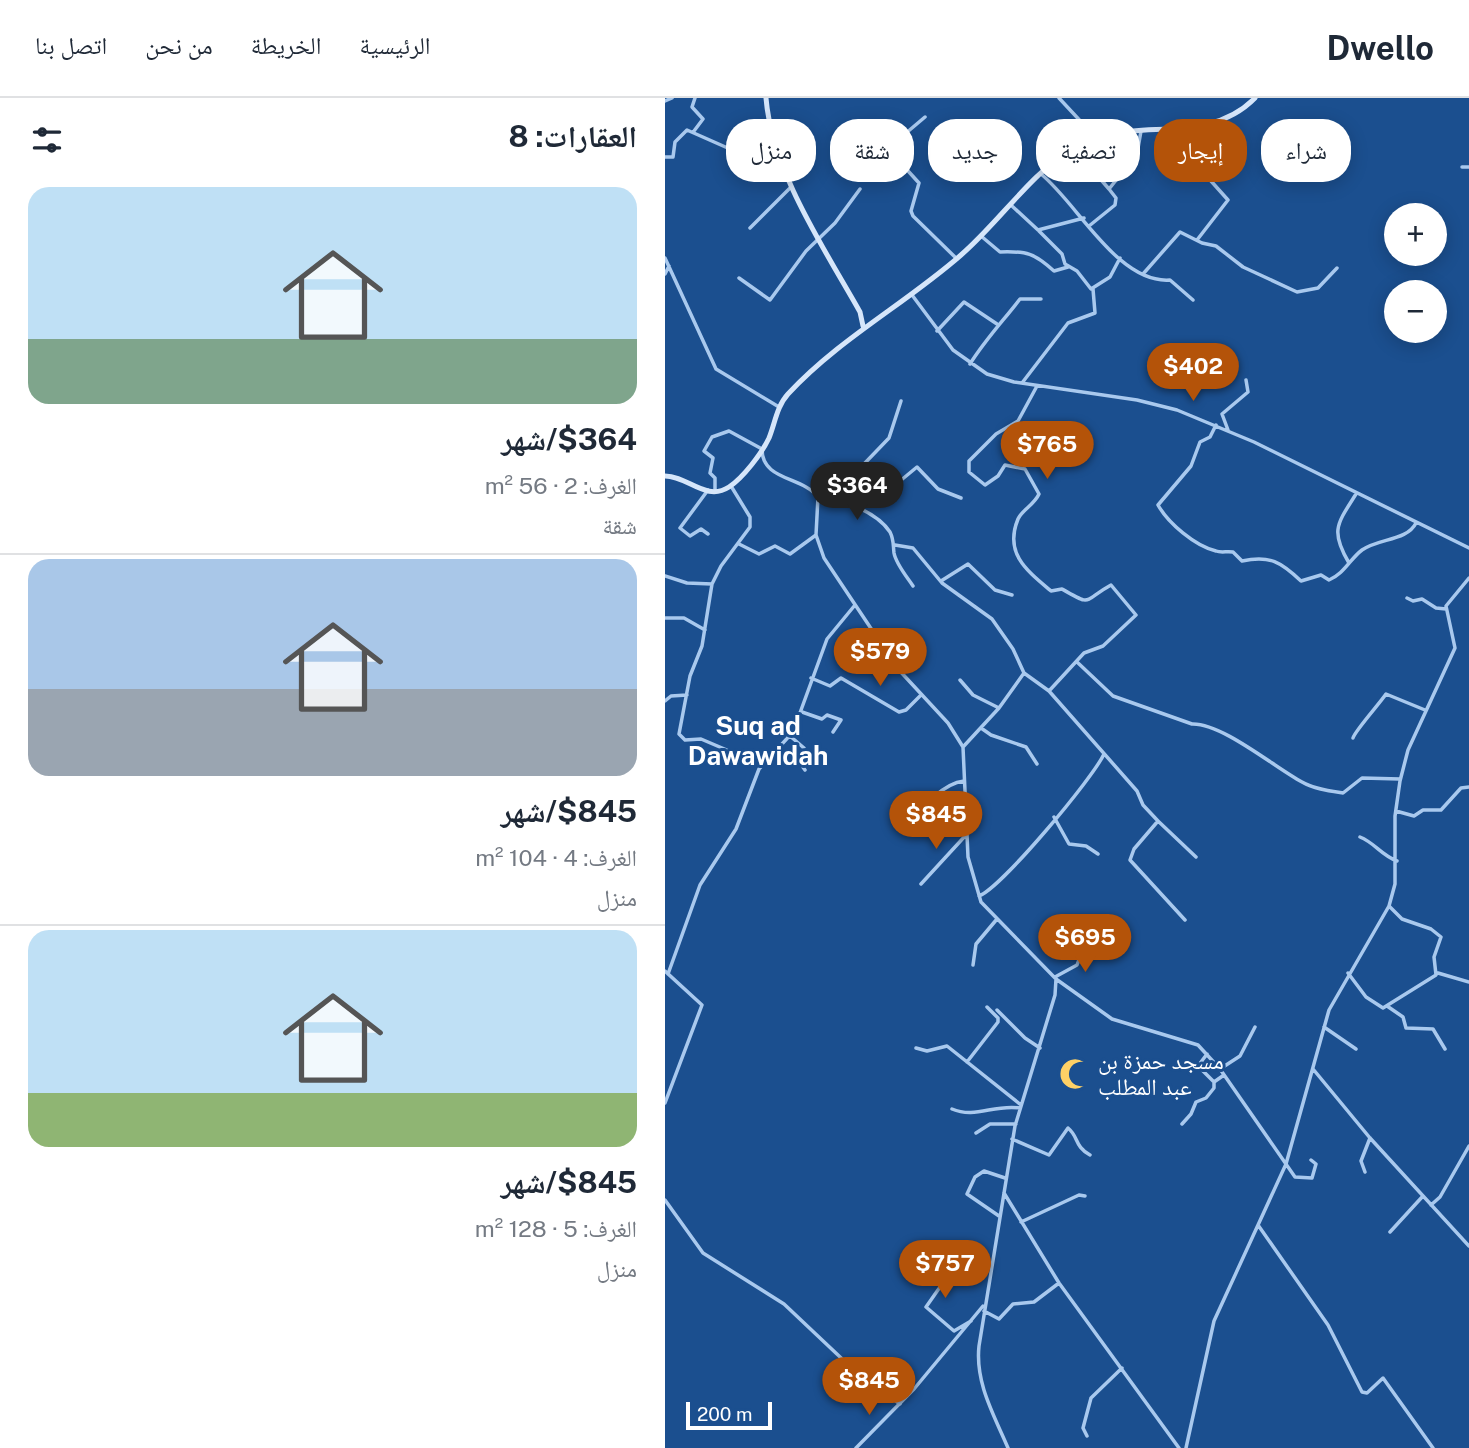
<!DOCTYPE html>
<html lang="ar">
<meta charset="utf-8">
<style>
body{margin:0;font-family:"Public Sans","Noto Naskh Arabic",sans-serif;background:#f2f2f3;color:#1f2937;direction:rtl;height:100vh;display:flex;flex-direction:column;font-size:26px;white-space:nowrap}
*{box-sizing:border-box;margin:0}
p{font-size:23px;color:#747a83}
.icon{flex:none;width:38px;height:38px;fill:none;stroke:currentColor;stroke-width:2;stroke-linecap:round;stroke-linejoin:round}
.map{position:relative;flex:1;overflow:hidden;direction:ltr}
.drawer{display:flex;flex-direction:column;background:#fff;width:665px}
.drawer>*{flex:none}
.hud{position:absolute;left:21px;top:21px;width:665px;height:63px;direction:rtl;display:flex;gap:14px}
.buttons{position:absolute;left:719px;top:105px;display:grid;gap:14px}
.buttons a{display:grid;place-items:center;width:63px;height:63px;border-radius:50%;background:#fff;box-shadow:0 4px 18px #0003;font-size:35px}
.scale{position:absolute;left:21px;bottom:18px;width:86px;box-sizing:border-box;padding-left:7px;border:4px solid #fff;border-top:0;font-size:19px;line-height:24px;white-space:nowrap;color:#fff;-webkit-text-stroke:5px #1b4f8f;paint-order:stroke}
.price{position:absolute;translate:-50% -60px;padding:0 16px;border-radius:24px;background:#b45309;color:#fff;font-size:23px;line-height:46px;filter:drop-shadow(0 2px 4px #0008)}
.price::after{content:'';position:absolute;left:50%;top:42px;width:21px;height:16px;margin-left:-10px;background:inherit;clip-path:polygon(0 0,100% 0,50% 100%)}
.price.active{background:#222;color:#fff}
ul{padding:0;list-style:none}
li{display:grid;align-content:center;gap:14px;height:371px;padding:0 28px}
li+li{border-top:2px solid #e0e1e3}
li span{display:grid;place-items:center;height:217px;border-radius:21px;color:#555}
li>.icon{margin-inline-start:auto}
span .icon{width:126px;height:126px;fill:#fffc;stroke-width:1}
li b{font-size:30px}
h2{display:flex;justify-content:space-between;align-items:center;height:84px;padding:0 28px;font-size:30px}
.pill{padding:0 24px;border-radius:28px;background:#fff;box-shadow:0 4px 18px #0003;font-size:24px;line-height:63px}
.pill.active{background:#b45309;color:#fff}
header{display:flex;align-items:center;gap:42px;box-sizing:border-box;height:98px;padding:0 35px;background:#fff;border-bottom:2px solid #e0e1e3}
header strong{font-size:33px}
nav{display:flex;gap:38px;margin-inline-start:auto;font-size:24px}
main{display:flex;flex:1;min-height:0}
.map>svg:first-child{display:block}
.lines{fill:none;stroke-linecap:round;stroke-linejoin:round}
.street{stroke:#a9c9ee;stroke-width:3.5}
.secondary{stroke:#d6e6fa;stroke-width:5}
.labels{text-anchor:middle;stroke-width:6;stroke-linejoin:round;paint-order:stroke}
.poi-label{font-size:23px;fill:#fff;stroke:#1b4f8f;text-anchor:start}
.quarter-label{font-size:26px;font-weight:bold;fill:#fff;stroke:#1b4f8f}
</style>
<header>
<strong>Dwello</strong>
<nav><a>الرئيسية</a><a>الخريطة</a><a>من نحن</a><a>اتصل بنا</a></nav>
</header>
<main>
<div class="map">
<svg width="804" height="1350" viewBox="0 0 804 1350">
<rect width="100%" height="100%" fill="#1b4f8f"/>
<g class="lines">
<path class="street" d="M394,0l26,28 6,13
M0,3l7,-3
M260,19l-26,22 6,10 -6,12 20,22 -8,28 2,5 44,43
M29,33l9,-12 -11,-12 3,-9
M409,51l35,40
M0,59h8l2,-15 12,-12 52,23 31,-24
M797,69h7
M376,76c37,30 77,110 129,106l23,20
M347,108l26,24 46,-12
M424,128l26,-21 1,-7 -7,-9 28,-35 4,-23
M85,130l41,-41
M374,133l23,23 3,10 12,7 14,18 19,-12 10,-19
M316,138l19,16c27,-1 34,1 54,19l14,-4
M532,142l31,-40 -43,-48 22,-26
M0,160l51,111 63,38
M0,176l4,-8
M478,176l37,-42 22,11 14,3 27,21 54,25 21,-4 19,-20
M74,180l31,22 36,-49 29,-28 25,-34
M247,197l41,55 34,24 27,8 123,18 40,10 77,32 215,106
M272,233l27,-29 33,22
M305,266c15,-24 33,-43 50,-65h21
M357,285l46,-60 27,-10 -2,-24
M372,288l-19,35 -22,13 -27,27v11l16,13 13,-9 7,-11 20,4 14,25c-5,11 -17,16 -21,25 -14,34 8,51 33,72l11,-2c31,18 20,12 49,-4l25,30 -33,31 -19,7 -35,38
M551,327l-6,12 -10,5 -9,24 -33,39c10,18 37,41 58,46 5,2 11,0 17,1l9,9c28,-6 39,1 59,20l20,-6 8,5c15,-6 21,-21 33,-30 17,-12 45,-9 54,-27
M563,332l-6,-16 26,-22 -2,-12
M206,387l17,-2 6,3 23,-19 21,22 23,9
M66,388l19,31v10l-29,39 -9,18 -10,62 -12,30 -11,58 6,6 16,-1 61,26
M50,393v-13l-5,-5 3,-15 -9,-7 8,-14 17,-6 33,18c0,32 40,27 56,48l-2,38 8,23 74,111 50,54 15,24 5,110 13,45 75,77 56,40 86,26 22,24 75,108 17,1 4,-14 -5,-4
M153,399c23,1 59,15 72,35 4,8 3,13 4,21 2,11 13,24 19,33
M187,408l19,-18 -7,-24 25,-26 12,-37
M43,436l-7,-5 -11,7 -10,-8 28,-38
M74,446l20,10 16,-8 15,8 26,-19
M230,447l18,3 29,35 50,36 21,30 11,24 25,18 88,100 6,14 15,16 -24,28 -4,11 55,60
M684,465c-19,-32 -12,-39 7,-69
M0,478l22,7 25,1
M276,483l27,-17 27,26 17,5
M742,500l6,3 9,-2 14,9 10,1
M0,520h19l21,12
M412,564l36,34 79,28c30,-1 82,43 110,58 12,7 28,9 41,11l19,-15 38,1
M146,580l19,8 11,-8 58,34 7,-2 14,-14
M295,582l13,15 26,13
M0,603l6,-5 16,-1
M137,614l20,7 5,-4 14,5 -8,12
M316,630l10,7 35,12 11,17
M125,638l14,12 -6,12 7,10
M688,640c1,-6 27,-35 33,-44l39,16
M298,649l36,-39 25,-35
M731,713l18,5 9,-6h18l20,-22 8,-1
M389,719l15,27 17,2 12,8
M493,723l38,36
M253,734l-5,-7c6,-18 32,-42 51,-44
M695,739c15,6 21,18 37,24
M256,786l45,-49
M314,798c22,-8 114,-118 125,-142
M308,867l3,-21 21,-25
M0,873l37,34 -37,98
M683,875l18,24 17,11 53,-33 -2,-18 7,-20 -10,-8 -29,-10 -13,-13
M773,875l31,9
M3,876l32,-89 36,-56 23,-60 34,-37 34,-93 28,-34
M390,879l22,-12 8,-22
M722,908l16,11 3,11 27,1 12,20
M332,912l28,28 15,10
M659,929l32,22
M251,950l11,3 20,-5 74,59
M542,956l-9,12 16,16
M302,964l31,-40v-4l-11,-11
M555,971l20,-13 15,-29
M648,971l57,69 99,108
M287,1011c24,10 41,-5 68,-1
M517,1026l9,-10 5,-12 10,-4 8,-10v-6l10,-7
M311,1035l14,-9h26
M347,1041l37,16 19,-27c11,9 6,18 22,27
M700,1074l-4,-11 9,-23
M339,1095l55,90 120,165
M0,1102l38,53 81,51 73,69 43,31
M766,1107l9,-8 29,-51
M334,1118l-32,-22 8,-17 9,-6 21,7
M356,1124l58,-27 6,1
M593,1127l70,100 34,67 5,1 16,-15 50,70
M725,1134l33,-36
M301,1152l-40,57 28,24 17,-10
M319,1213l15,8 14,-15 21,-2 25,-19
M422,1338l-4,-8 8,-30 31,-30
M191,1350l58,-59 69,-83
M343,1350c-14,-33 -33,-65 -29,-102l36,-220 40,-131 1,-16
M521,1350l28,-127 72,-157 43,-154 60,-104 6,-22v-68l5,-35 8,-31 47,-102 -9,-42 23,-28"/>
<path class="secondary" d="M101,0c6,73 58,150 94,214l3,14
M0,378c23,0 41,26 64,11 14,-9 33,-34 40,-49 6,-15 8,-32 19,-44 51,-55 117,-90 173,-139 38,-33 68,-79 110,-106 56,-37 133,1 184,-51"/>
</g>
<defs>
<symbol id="mosque-bare" viewBox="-9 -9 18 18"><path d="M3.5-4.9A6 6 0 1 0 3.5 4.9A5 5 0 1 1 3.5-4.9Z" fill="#ffd166" stroke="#1b4f8f" stroke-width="2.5" paint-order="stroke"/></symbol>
</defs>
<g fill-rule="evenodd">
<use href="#mosque-bare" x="388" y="954" width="44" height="44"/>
</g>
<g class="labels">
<g class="poi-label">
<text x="433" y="971">مسجد حمزة بن<tspan x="433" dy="26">عبد المطلب</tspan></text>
</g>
<g class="quarter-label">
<text x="93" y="637">Suq ad<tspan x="93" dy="30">Dawawidah</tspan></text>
</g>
</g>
</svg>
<div class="buttons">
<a>+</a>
<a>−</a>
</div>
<div class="scale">200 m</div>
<b class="price" style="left:528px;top:305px">$402</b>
<b class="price" style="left:382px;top:383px">$765</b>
<b class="price active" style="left:192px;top:424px">$364</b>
<b class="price" style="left:215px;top:590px">$579</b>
<b class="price" style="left:271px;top:753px">$845</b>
<b class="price" style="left:420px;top:876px">$695</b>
<b class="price" style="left:280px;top:1202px">$757</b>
<b class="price" style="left:204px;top:1319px">$845</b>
<div class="hud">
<a class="pill">شراء</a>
<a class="pill active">إيجار</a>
<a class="pill">تصفية</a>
<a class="pill">جديد</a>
<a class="pill">شقة</a>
<a class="pill">منزل</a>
</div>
</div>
<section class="drawer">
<h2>العقارات: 8<svg class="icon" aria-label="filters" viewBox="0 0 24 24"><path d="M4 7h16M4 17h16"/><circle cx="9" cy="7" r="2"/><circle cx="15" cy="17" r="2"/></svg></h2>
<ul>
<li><span style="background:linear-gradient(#bfe0f5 70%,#7fa58c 0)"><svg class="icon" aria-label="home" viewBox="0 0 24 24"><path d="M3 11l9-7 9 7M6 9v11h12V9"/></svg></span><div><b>$364/شهر</b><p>الغرف: 2 · 56 m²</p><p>شقة</p></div></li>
<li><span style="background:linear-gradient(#a9c7e8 60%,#9aa5b1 0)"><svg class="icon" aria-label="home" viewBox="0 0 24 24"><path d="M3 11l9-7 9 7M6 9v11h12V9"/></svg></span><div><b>$845/شهر</b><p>الغرف: 4 · 104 m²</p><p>منزل</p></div></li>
<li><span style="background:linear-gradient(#bfe0f5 75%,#8fb573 0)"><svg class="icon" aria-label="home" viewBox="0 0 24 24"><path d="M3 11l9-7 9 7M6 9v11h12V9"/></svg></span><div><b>$845/شهر</b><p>الغرف: 5 · 128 m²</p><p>منزل</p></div></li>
</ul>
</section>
</main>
